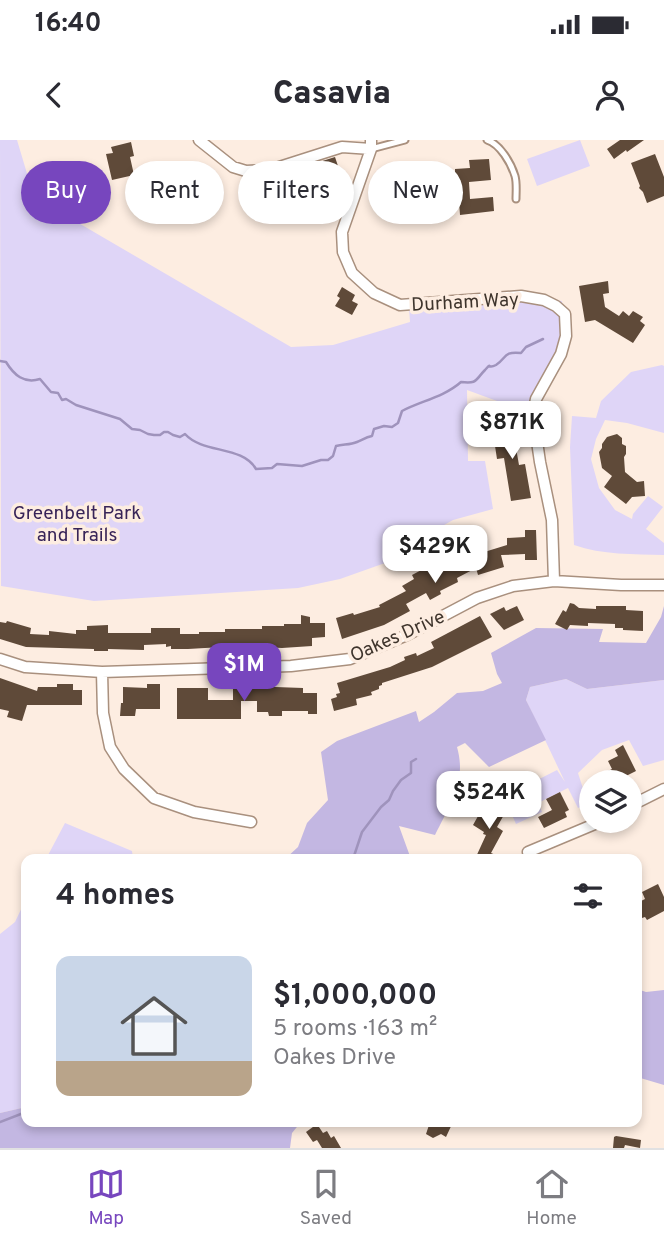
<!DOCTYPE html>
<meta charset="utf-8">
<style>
body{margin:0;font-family:Overpass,sans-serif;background:#f7f7f7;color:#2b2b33;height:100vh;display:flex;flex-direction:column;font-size:26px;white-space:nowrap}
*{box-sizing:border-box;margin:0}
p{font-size:23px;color:#7c7c81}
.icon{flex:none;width:38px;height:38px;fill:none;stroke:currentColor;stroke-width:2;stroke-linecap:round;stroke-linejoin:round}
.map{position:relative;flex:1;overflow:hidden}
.details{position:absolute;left:21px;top:714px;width:621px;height:273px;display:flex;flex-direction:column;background:#fff;border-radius:14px;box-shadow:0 4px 10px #0003}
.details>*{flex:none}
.hud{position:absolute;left:21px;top:21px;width:623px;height:63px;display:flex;gap:14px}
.controls{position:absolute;left:579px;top:630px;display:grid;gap:14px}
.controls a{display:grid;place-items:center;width:63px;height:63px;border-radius:50%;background:#fff;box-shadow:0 4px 10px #0003;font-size:35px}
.price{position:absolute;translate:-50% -60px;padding:0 16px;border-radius:14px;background:#fff;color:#222;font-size:23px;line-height:46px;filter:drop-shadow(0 2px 4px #0008)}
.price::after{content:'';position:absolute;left:50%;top:42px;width:21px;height:16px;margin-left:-10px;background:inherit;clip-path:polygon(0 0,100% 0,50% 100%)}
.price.active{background:#7746be;color:#fff}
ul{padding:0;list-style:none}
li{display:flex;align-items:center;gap:21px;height:175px;padding:0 35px}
li span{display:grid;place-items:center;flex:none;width:196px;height:140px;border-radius:14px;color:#555}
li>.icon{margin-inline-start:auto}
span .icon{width:84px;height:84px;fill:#fffc;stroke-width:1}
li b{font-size:30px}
h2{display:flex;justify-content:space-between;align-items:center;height:84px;padding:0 35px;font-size:30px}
.chip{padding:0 24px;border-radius:32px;background:#fff;box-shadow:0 4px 10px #0003;font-size:24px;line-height:63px}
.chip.active{background:#7746be;color:#fff}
.status{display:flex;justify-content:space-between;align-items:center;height:49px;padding:0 35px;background:#fff;direction:ltr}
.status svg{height:19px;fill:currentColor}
header{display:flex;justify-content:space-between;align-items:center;height:91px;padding:0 35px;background:#fff;font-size:32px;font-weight:800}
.tabs{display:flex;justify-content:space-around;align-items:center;height:98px;border-top:2px solid #e1e1e2;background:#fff;font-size:19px;color:#7c7c81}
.tabs a{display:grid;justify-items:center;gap:4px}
.tabs .active{color:#7746be}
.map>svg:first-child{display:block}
.green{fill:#dfd5f7}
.forest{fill:#c3b7e2}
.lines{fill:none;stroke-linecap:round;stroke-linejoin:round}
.stream{stroke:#9f93bc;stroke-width:2.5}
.building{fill:#5f4a39}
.lane-casing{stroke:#a9907e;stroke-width:9}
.street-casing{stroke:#a9907e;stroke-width:13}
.lane{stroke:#fff;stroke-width:5}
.street{stroke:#fff;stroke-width:10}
.labels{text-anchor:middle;stroke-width:7;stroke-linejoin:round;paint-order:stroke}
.street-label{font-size:19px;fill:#3e342c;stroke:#fdede1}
.park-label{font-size:19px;fill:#382458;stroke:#fdede1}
</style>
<div class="status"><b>16:40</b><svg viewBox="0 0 49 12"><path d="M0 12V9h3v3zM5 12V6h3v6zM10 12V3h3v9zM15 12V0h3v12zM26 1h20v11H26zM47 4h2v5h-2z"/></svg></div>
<header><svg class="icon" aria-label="back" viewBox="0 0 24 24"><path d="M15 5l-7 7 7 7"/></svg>Casavia<svg class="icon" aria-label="person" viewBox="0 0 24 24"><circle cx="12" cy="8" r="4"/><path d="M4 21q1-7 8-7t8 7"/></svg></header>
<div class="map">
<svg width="664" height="1008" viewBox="0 0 664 1008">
<rect width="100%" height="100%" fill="#fdede1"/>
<path class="green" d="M0,0h17l17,57 257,150 42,-2 77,-23 -1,-14 112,-12 41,5 4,35 -33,78 -66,-24 1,71h17l8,48 -40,11 -39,22 -29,21 -45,16 -42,9 -204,13 -93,-15z
M580,0l10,26 -53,20 -10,-27z
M662,225l2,1v67l-37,-10 -22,-3 -9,19 -5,20 8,29 16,22 17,9 1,-5 15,-18 15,11 -17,22 18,14v12c-30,-1 -62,0 -90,-10l-4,-98 2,-31 24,2 5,-17 30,-29z
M566,539l21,10 77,-9v80l-21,6 -14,-26 -27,10 -24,23 10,31 -10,4 -10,-20 -30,15 4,9 -26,12 -12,-27 53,-27 8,12 -39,-82 4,-13z
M65,683l67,28 1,8h-87z
M26,759v208l-26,6v-179l15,-12z"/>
<path class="forest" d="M664,466v74l-77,9 -21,-10 -36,8 -4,13 20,40 -57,27 -24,-24 -8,4c10,35 -7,57 -22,88l-36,-9 12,33h-126l13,-12 9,-24 21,-23 -7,-48 16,-11 79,-30 3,11 15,-10 23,-19 26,-2 19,-8 -5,-9 -6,-21 45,-25 67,1 -4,13 47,1 15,-26z
M637,849l9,3 18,-2v95l-27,-8z
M26,967v15h275l-9,11 -2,15h-290v-35z"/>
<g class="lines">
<path class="stream" d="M0,221l6,1c8,13 18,22 34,17l11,13 7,1 4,7 4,-1 10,6 44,14 12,10 8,1 8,4 6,1h6l4,-3h4l5,3 7,2 5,-3c18,20 57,11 71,35l16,-1 5,-4 25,2 19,-6h7l5,-4 3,-10c7,-2 14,-1 21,-4 5,-2 9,-5 15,-6l2,-7 10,-3 8,1 6,-4 4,-12c19,-10 42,-14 59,-29 17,2 14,-2 24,-12 8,-9 1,0 11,-5 11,-7 7,-14 25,-12l5,-6 17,-8
M353,719l9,-27 19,-25 8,-7 4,-9 8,-11 10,-7v-11l5,-3
M0,982l26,-10"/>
</g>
<path class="building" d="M620,0h24l-17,12 -1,-2 -12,9 -7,-10z
M131,2l3,14 -4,1 4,18 -22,5 -6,-26 7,-1 -2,-6z
M655,14l9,23v19l-17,7 -4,-11 -4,-4 1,-2 -9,-23z
M335,17l5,15 -8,3 7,19 -9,3 4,12 -10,3 -3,-7 2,-1 -11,-27 -11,4 -4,-12z
M489,19l2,21 -22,2 1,17 23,-2 1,14 -34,4 -1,-13h-10l-2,-30h8v-3l15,-1 -1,-8z
M608,141l1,12 -6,1 2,13 14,9 4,-5 6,5 4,-5 10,6 -3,4 5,4 -12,18 -38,-23 -10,2 -6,-36z
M342,147l13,8 -3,6 6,3 -6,11 -17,-9 5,-8 -3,-2z
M513,278l9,13 -8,6 5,28 6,-1 6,34 -20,3 -7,-43 -7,1 -4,-26z
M617,294l5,4v6l4,2v8l-2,3 1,15 12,10 7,-1 1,15 -13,1 -6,7 -22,-17 8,-11 -10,-8 -3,-16 3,-4v-4l5,-7z
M525,390h11l1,30h-12v-6l-24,1 3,12 -26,8 -2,-7 -19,10 1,4 -18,9 1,3 -11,6 -4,-7 -20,11 4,7 -26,14 -42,14 -6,-21 17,-5 1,2 26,-8 -1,-2 27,-14 -4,-5 12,-7 -2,-4 15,-8 5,9 29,-16 2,3 24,-7h-6v-3l26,-8v-7l18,-1z
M570,463l4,1 5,4 17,1v-3h30v4l17,1v20l-20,-1v-2h-8v-4l-27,-1v3l-18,-1 -3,5 -12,-6 8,-14 3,2z
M517,466l7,14 -20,10 -14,-16 14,-7 2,4z
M301,475l9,2v6h15v14l-13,1v8l-30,2 -20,-1v-4h-23v3l-51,3h-17v-3l-5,1v-3l-22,1v5l-36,-1v2h-14v-2l-68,-2 -26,-8v-17l6,1 1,-2 24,7 -1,6 19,1v-4l27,3v-4h11v-4l21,-1v8h43v-5h29v6h19v-2h26v-3h37v-3h22v-2h17z
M480,476l12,21 -60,30 -50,16v2l-3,1v3l-8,3 1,3 -16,4 1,6 -23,6 -3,-12 6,-2 -1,-3 4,-1 -3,-10 53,-16 15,-7 -1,-3 12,-4 1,3 17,-8 -3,-6z
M0,538l37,13 1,-4h19v-3h16v6h9v15h-55l-5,16 -15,-4 2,-6 -9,-2z
M147,544h13v25h-24l-1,7h-15l1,-13h2v-16l24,1z
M275,547l28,1v5h14v21h-9v-3h-26v5h-13l-1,-4h-11v-11h-16v18h-64v-31h31v12h25v-12z
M623,605l13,26 -10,5 3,6h-25l-4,-7 12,-6 -4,-8 10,-5 -3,-6z
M560,652l9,18 -4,2 2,5 -23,11 -6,-11 14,-7 -6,-11z
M486,662l19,11 -8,14 6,4 -12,22 14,6h-30l11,-24 -3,-1 1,-2 -11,-7z
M658,744l6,13v14l-17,9 -2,-3 -3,1 -5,-13 5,-2 -1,-2 4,-2 -3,-7z
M430,982h23l-7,15 -5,-3 -8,4 -7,-4z
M317,984l6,9 4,-2 4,7 3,-2 7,12h-19l-5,-8 -4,2 -7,-10z
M616,996l25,4 -1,8 -15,-3 -1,3h-11l1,-11z"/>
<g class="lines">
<defs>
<path id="lane" d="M487,0c13,4 24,23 28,36 2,7 1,16 1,23
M371,9l34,-9"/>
<path id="street" d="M199,0l34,27 13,4 24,-1 72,-23 29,2
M371,0v9l-29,83 1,20 9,21 22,20 26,12 121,-9 23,4 12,6 9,8 1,22 -5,18 -25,45 -3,15 7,48 12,58 2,61
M0,519l25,8 77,5 189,-6 59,-7 57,-24 70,-37 36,-12 41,-5 67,4h43
M102,532l1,41 7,34 14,22 30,29 40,14 57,10
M630,666l34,-17
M528,712l74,-31"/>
</defs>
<use href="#lane" class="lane-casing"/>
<use href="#street" class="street-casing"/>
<use href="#lane" class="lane"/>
<use href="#street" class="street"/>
</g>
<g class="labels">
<g class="street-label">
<text transform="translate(465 161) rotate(-3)" y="7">Durham Way</text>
<text transform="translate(397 495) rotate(-24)" y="7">Oakes Drive</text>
</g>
<g class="park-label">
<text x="77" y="379">Greenbelt Park<tspan x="77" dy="22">and Trails</tspan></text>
</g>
</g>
</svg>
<div class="controls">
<a><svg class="icon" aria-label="layers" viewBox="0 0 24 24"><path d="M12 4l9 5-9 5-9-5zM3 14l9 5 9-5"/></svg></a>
</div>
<b class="price" style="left:512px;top:321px">$871K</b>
<b class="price" style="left:435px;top:445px">$429K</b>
<b class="price active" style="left:244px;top:563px">$1M</b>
<b class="price" style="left:489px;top:691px">$524K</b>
<div class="hud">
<a class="chip active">Buy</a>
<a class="chip">Rent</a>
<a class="chip">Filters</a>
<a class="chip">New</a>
</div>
<section class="details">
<h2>4 homes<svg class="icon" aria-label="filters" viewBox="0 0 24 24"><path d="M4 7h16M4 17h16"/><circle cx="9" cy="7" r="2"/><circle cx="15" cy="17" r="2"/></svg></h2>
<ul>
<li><span style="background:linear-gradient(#c9d6e8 75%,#b9a48a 0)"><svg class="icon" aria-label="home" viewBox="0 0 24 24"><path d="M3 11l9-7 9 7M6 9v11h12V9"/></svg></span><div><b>$1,000,000</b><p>5 rooms · 163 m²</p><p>Oakes Drive</p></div></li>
</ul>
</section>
</div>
<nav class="tabs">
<a class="active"><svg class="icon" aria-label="map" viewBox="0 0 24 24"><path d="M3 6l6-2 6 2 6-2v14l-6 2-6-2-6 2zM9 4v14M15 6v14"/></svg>Map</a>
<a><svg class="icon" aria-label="saved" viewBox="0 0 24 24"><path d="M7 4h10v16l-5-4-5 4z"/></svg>Saved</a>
<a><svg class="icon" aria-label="home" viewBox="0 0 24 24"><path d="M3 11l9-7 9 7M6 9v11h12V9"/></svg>Home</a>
</nav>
